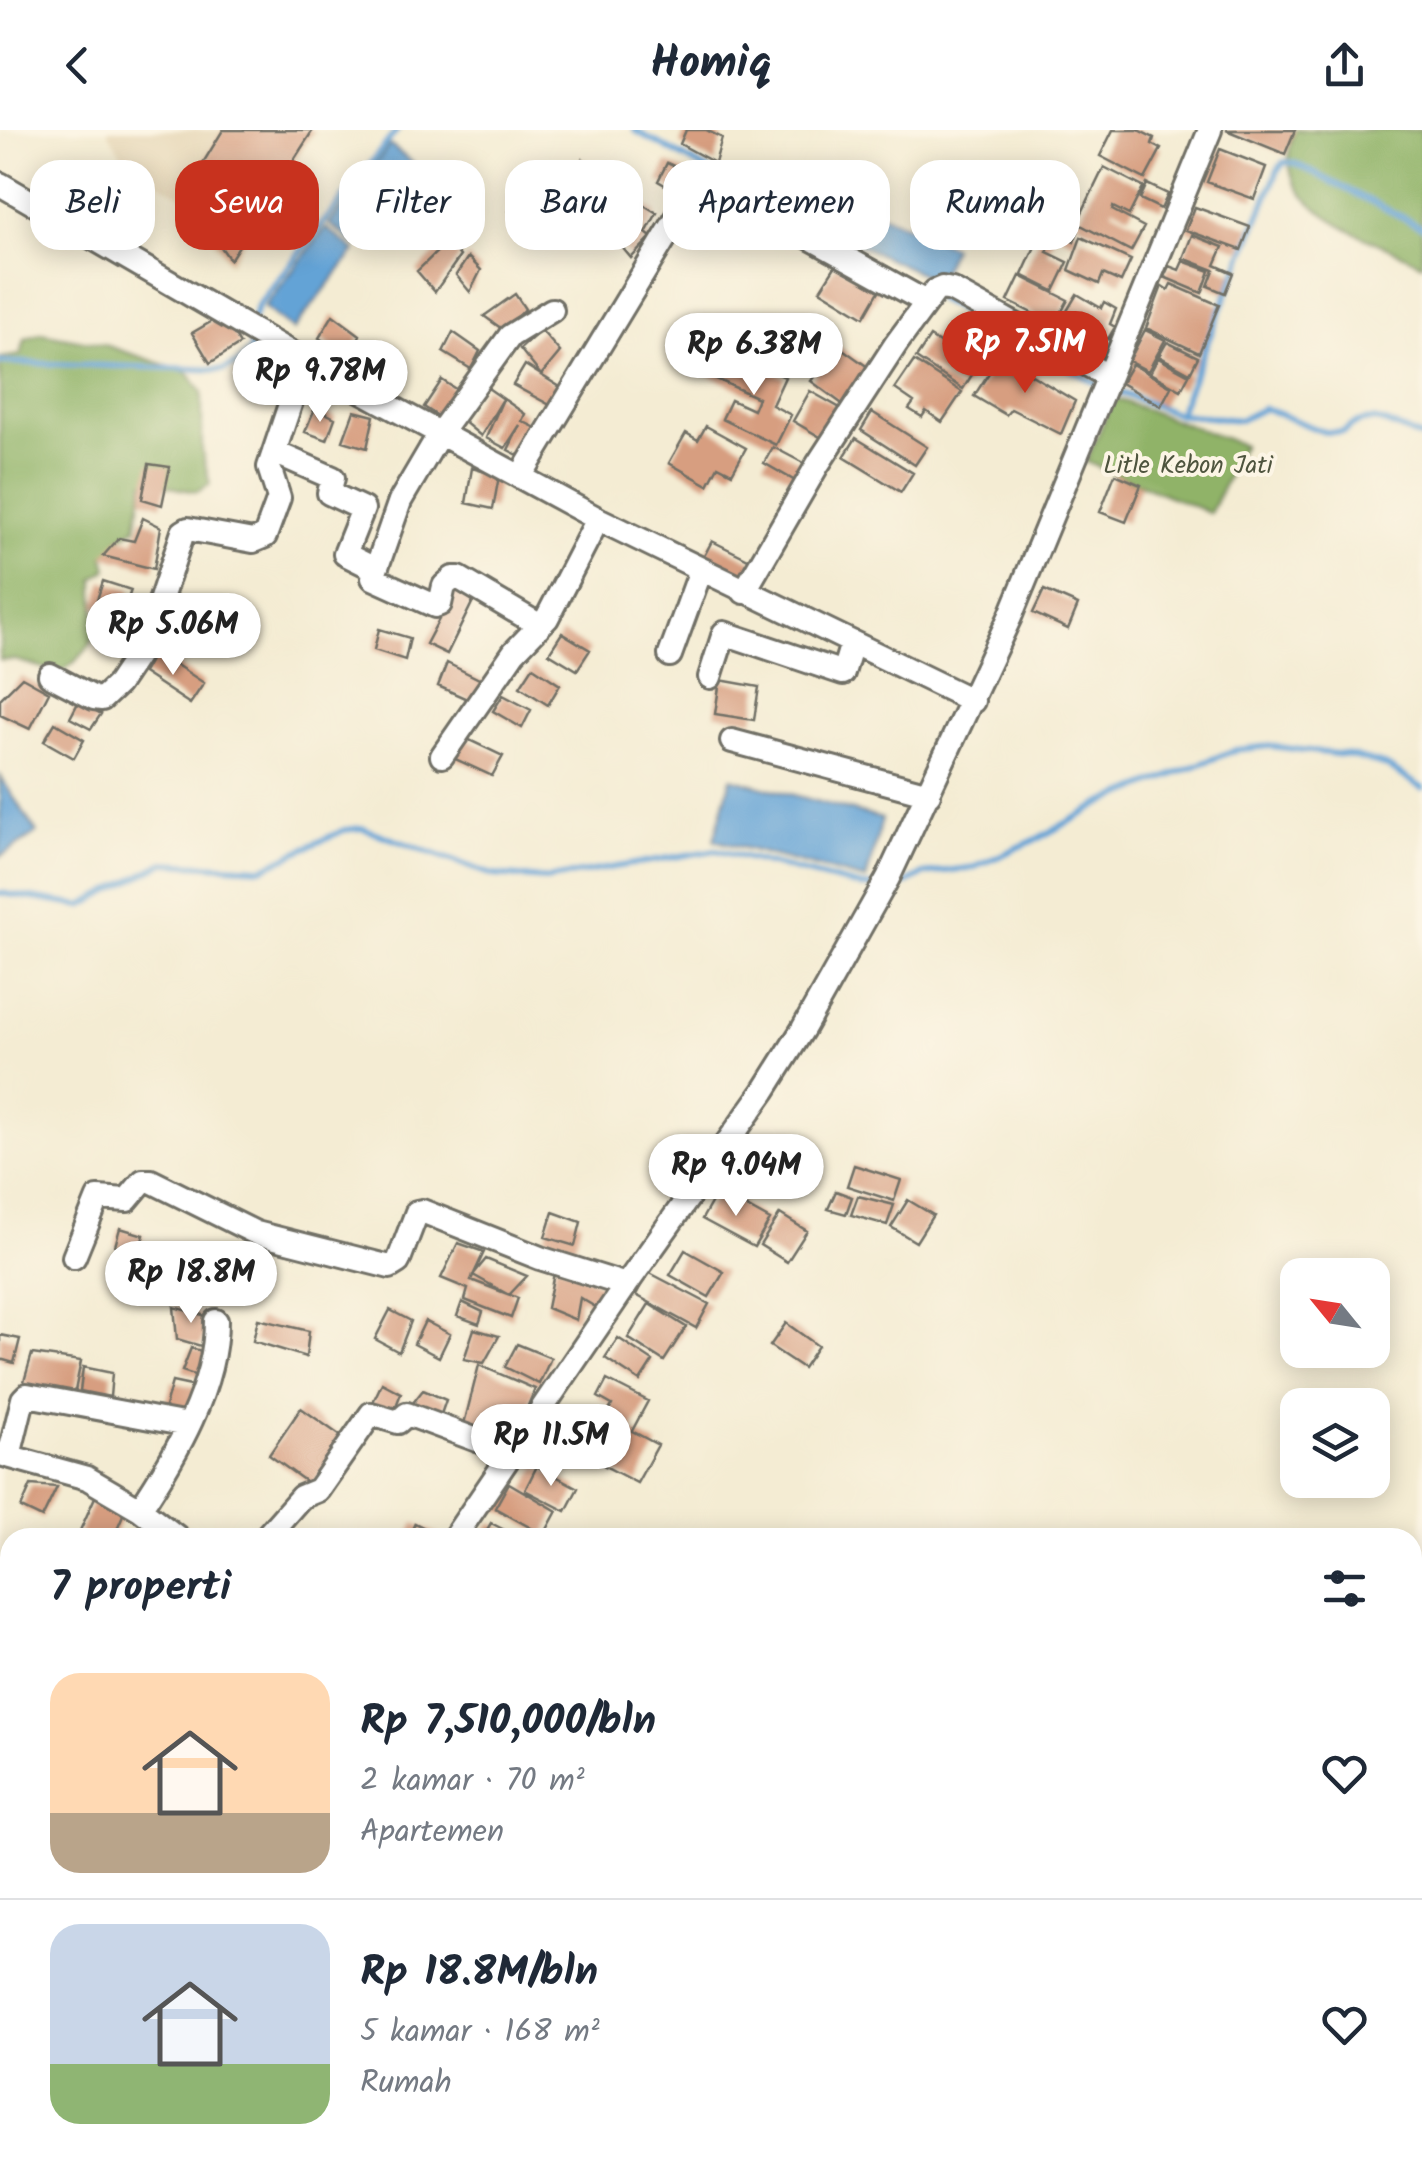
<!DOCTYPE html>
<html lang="id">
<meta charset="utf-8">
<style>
body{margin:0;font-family:Kalam,sans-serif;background:#f2f2f3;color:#1f2937;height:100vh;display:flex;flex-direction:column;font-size:38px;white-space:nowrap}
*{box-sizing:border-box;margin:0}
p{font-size:32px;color:#747a83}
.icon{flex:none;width:55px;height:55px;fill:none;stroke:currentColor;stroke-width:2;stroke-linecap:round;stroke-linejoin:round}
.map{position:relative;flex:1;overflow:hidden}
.details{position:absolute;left:0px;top:1398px;width:1422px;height:642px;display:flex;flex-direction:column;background:#fff;border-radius:30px 30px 0 0;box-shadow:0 5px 25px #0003}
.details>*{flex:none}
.guide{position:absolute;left:30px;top:30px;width:1362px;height:90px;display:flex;gap:20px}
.needle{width:65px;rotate:300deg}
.fabs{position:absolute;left:1280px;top:1128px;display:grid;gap:20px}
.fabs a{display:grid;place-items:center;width:110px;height:110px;border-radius:20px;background:#fff;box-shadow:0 5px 25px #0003;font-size:50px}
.price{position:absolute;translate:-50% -85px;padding:0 22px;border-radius:35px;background:#fff;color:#222;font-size:32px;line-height:65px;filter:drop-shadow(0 2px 5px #0008)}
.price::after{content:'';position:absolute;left:50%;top:60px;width:30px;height:22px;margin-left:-15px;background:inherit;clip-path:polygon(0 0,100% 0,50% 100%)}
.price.on{background:#c8321e;color:#fff}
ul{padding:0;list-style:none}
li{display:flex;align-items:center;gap:30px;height:250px;padding:0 50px}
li+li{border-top:2px solid #e0e1e3}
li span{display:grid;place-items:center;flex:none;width:280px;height:200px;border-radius:30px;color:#555}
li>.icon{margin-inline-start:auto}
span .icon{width:120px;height:120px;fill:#fffc;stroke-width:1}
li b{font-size:42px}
h2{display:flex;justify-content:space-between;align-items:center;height:120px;padding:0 50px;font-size:42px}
.pill{padding:0 35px;border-radius:30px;background:#fff;box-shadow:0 5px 25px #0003;font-size:35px;line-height:90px}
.pill.on{background:#c8321e;color:#fff}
header{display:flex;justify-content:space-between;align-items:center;height:130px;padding:0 50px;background:#fff;font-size:45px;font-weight:600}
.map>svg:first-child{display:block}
.built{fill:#e8d9ba}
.forest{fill:#90b368;stroke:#5e6f4a;stroke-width:2.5}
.water{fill:#64a3d6;stroke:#486780;stroke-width:2.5}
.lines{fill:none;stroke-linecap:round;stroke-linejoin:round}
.stream{stroke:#64a3d6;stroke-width:6}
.building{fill:#d79e80}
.minor-casing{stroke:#716f66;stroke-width:28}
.minor{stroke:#fff;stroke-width:22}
.labels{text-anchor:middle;stroke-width:8;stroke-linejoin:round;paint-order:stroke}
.park-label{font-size:25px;fill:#4e543e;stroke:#fcf5e5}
</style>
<header><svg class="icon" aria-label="back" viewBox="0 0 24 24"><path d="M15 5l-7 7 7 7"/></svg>Homiq<svg class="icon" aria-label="share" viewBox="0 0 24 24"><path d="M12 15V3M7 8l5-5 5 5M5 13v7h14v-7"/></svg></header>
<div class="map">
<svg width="1422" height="2039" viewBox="0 0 1422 2039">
<rect width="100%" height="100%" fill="#fcf5e5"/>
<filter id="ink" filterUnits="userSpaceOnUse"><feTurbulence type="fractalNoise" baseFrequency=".01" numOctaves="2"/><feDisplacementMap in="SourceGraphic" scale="20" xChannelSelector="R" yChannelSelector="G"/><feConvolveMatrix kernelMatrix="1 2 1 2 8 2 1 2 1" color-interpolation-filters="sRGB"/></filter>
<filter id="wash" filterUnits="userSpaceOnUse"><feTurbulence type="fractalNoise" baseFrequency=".0048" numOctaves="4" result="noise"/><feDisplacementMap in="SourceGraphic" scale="40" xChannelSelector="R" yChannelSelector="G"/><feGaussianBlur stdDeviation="2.25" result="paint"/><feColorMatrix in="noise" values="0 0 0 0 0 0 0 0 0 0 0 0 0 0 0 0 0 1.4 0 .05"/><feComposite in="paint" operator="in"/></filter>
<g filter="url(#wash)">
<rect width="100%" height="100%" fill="#f4ecd3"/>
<path class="built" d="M107,0h209l-86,135 -48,-69 -55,-31z"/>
<path class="forest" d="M1295,0h127v134c-51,-27 -160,-56 -127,-134z
M41,203l64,12 82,27 15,20v60l8,32 -13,8 -53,-10 -8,46 -17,10 4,16 -19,2 3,13 -13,10c-1,49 14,61 -34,94l-45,-13h-15v-302l21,-3 4,-16z
M1114,268l129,47 -33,68 -124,-51z"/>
<path class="water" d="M390,15l29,23 -61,78 -29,-22z
M861,75l92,42 -16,34 -91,-42z
M326,98l29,23 -62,79 -29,-23z
M0,646l37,57 -37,24z
M731,648l151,41 -16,61 -152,-40z"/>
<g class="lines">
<path class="stream" d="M634,0l87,48
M937,168l161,86
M250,194l9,-20 138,-174
M0,232l223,8 16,-7 12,-13v-14
M1110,259l68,25 62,6 24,-12 60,24h19c28,-24 47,-6 79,6
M1178,284l100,-244 6,-8 10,1 128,64
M890,758h7l27,-14 51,-7 62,-28 68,-37 130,-52 35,-4 81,10 36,10 35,22
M0,763l82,13 82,-43 99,5 81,-38 18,-2 131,47 52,4 171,-29 147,37h15"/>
</g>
<g id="blocks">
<path class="building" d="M223,0h90l-83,130 -46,-66z
M686,0h20l16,8 -7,25 -35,-19z
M1113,0h25l16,8 -2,6 9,5 -16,30 -45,-23z
M1226,0h69l-10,24z
M1220,19l46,18 -12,32 -47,-17z
M583,29l17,12 -12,17 -17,-12z
M667,33l35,16 -20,16 -24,-14z
M1104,37l39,20 -14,28 -16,-8 -1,3 32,17 -13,24 -54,-28z
M606,48l17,12 -13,17 -16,-12z
M1147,54l21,10 -7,15 -21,-10z
M530,57l26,31 -11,23 -36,-30z
M629,66l28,17 -11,20 5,4 -20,21 -29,-35 21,-11z
M1195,77l55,20 -9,23 -55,-20z
M1048,88l30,14 -4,10 -18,-9 -9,19 21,10 -14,29 -32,-16z
M1192,105l31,12 -8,18 18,8 -8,20 -17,-7 6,-16 -31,-12z
M1081,107l50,23 -10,22 -18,-8 -4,10 -30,-14z
M447,112l13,14 -25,36 -18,-21z
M468,127l13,13 -11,22 -14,-17z
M1183,131l27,10 -8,22 -38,-16 5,-11 10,4z
M836,135l43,26 -15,26 -44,-27z
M1020,146l48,24 -13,24 -7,-4 -2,5 -10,-5 2,-4 -30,-15z
M1171,154l48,21 -20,48 -53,-25 16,-42 6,4z
M515,164l10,15 -20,22 -21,-15z
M1077,164l24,14 3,-6 12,7 -6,15 5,3 -7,12 -4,-2 -7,11 -18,-10 -2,4 -13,-7 3,-4 -9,-5z
M333,185l27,20 -10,24 -31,-21z
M216,189l13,7 11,18 -30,19 -18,-30z
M541,200l19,22 -19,23 -21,-26z
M1145,200l20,10 -17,31 -19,-10z
M453,202l27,19 -9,18 -28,-17z
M930,207l47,30 -14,22 -47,-31z
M1167,212l31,15 -8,16 -31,-17z
M837,215l35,25 -27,36 -34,-25z
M734,224l51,23 -13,28 19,10 -15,30 -54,-26 9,-19 22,10 5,-12 -48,-22 6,-15 12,6z
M1000,226l75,45 -14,33 -50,-25 -5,6 -32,-19z
M1158,228l31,17 -8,15 -31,-17z
M914,231l48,31 -20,30 -16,-11 -4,6 -13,-8 5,-7 -19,-13z
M1132,234l39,23 -10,19 -40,-23z
M525,235l35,22 -10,18 -37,-20z
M442,250l21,14 -18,27 -21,-14z
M485,256l40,28 -3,7 20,10 -14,29 -20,-10 12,-25 -15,23 -19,-10 17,-39 -22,37 -18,-15z
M810,261l30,17 -18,30 -29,-17z
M315,278l20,10 -8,22 -22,-8z
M354,281l20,5 -7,32 -24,-7z
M872,282l55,35 -12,18 -54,-35z
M706,296l40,22 -14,25 -14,-7 -10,19 -39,-22 17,-30 12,7z
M856,308l57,35 -12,19 -57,-35z
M773,317l34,18 -10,17 -33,-19z
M149,334l21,3 -8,38 -20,-6z
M472,338l27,8 -6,33 -27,-6z
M1115,344l26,11 -15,37 -26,-10z
M143,388l18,9 -7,42 -51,-13 16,-18 15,3z
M712,411l42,21 -6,23 -47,-23z
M103,451l28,9 -9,27 -27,-11z
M456,457l19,10 -28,57 -21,-10z
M1044,460l34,15 -10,24 -35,-16z
M379,499l31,9 -5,22 -31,-10z
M562,503l28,17 -13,20 -28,-17z
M155,521l49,32 -14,21 -47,-31z
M447,533l38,19 -7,22 -40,-18z
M533,537l27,18 -12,20 -28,-18z
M22,547l27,15 -19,37 -30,-14v-16z
M720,550l39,7 -5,33 -39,-6z
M503,565l28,15 -9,18 -29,-17z
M79,571l22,13 -10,15 -21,-11z
M55,593l29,17 -10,18 -30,-17z
M463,607l40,19 -11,20 -39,-18z
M757,1007l29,10 -7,18 -28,-10z
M748,1026l28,19 -12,17 -28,-18z
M854,1035l47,15 -7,21 -47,-15z
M718,1061l52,29 -16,27 -52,-28z
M836,1061l16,6 -6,17 -18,-5z
M858,1066l36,9 -7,20 -36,-10z
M908,1070l25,15 -17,27 -25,-15z
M553,1082l28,10 -6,24 -30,-9z
M780,1084l27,17 -20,31 -27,-17z
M120,1098l24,7 -6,18 -23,-7z
M458,1113l26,9 -13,28 47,18 -7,20 -46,-18 3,-11 -27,-11z
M685,1120l39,22 -15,25 -39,-22z
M486,1129l41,17 -18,19 -36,-20z
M556,1133l51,25 -8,21 -19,-11 -4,22 -29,-12z
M648,1142l61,32 -13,24 -60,-33z
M170,1144l28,1 -1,23 -28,-2z
M462,1172l21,10 -4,12 -22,-8z
M649,1174l37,23 -22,34 -36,-23z
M174,1177l36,10 -9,29 -24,-7z
M390,1180l21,11 -12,31 -24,-13z
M258,1189l51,12 -3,26 -53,-16z
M425,1191l25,13 -11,23 -25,-13z
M786,1193l32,23 -15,22 -33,-22z
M474,1199l25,7 -15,27 -20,-4z
M0,1205l20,4 -6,24 -14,-4z
M618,1208l35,23 -13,20 -35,-23z
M517,1214l34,14 -12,26 -34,-17z
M191,1218l20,6 -11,23 -18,-6z
M32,1224l49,7 -7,35 -51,-11z
M479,1235l56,24 -25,59 -48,-16z
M83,1237l29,6 -2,24 -30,-6z
M607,1250l41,21 -16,30 26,14 -21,38 -66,-35 20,-39 15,8 6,-12 -14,-8z
M172,1252l28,6 -14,31 -22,-9z
M382,1253l19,10 -8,21 -22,-8z
M423,1260l23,10 -7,20 -30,-12z
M301,1278l44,31 -33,47 -43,-31z
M537,1336l41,22 -12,23 -41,-21z
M509,1353l48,28 -13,24 -49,-27z
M31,1355l26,2 -15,31 -21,-10z
M96,1365l30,13 -13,30 -35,-3z
M415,1393l30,15h-37z
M491,1393l29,15h-38z
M1412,1883l10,6v28l-10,-5z
M92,2030h22l12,9h-41z
M1084,2030h26l1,9h-29l-3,-1z"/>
</g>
</g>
<g filter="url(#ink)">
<use href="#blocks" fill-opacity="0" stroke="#716f66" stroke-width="2.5"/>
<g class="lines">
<defs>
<path id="minor" d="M0,54l286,166 312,169 375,182
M274,322l59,26 -4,15 34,16 -18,45 30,15
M520,347l172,-284 15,-9 17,6 202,112
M744,462l74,-128 78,-120 39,-53 7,-3 10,2 156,86
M539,495l-80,-47h-6l-9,8 -4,18 -5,2 -62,-28 27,-77 40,-68 70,-97 42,-26
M670,525l31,-85
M50,545l44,23 8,1 16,-15 29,-43 36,-109 5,-3 65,12 12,-5 14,-38 -10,-31 36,-107
M710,547l14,-44 119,40 9,-30
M732,611l197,53
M442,626l72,-104 33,-34 51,-99
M74,1127l24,-59 29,2 16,-19h8l105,52 134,34 8,-5 19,-50 5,-1 118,47 86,27
M0,1324l87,24 53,31 38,29
M9,1326l14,-57 4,-4 161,30
M140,1379c36,-54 76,-122 76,-188
M265,1408l36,-41 17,-7 53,-76 27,8 9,-8 105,39
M454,1408l172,-253 138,-194 39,-62 85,-151 122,-261 200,-487
M1412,1830l10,-11
M1412,1982l10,9
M1412,2025l10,-13
M28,2039l6,-9"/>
</defs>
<use href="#minor" class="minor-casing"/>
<use href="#minor" class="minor"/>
</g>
</g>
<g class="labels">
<g class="park-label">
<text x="1188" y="343">Litle Kebon Jati</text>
</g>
</g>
</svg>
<div class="fabs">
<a><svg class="needle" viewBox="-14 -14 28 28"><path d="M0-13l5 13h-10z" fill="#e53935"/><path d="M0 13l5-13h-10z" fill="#747a83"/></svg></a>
<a><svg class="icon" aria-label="layers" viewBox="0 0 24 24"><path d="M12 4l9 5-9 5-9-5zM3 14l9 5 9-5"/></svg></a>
</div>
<b class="price on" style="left:1025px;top:266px">Rp 7.51M</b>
<b class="price" style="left:754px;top:268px">Rp 6.38M</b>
<b class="price" style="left:320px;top:295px">Rp 9.78M</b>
<b class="price" style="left:173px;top:548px">Rp 5.06M</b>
<b class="price" style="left:736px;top:1089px">Rp 9.04M</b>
<b class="price" style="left:191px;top:1196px">Rp 18.8M</b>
<b class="price" style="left:551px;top:1359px">Rp 11.5M</b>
<div class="guide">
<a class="pill">Beli</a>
<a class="pill on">Sewa</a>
<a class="pill">Filter</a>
<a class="pill">Baru</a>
<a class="pill">Apartemen</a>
<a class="pill">Rumah</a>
</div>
<section class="details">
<h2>7 properti<svg class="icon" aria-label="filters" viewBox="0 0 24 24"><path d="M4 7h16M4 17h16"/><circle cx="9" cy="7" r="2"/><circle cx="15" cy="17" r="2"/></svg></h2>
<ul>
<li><span style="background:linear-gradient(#ffd9b3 70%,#b9a48a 0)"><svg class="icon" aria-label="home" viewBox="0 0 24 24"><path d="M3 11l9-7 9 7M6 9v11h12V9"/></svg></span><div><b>Rp 7,510,000/bln</b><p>2 kamar · 70 m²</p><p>Apartemen</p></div><svg class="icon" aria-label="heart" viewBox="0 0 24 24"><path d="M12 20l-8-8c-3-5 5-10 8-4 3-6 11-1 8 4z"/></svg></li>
<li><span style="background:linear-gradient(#c9d6e8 70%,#8fb573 0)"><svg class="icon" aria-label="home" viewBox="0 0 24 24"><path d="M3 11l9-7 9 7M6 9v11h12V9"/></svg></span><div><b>Rp 18.8M/bln</b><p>5 kamar · 168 m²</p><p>Rumah</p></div><svg class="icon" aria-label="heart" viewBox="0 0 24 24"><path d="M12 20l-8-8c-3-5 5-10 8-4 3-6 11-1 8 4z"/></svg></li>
</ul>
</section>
</div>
